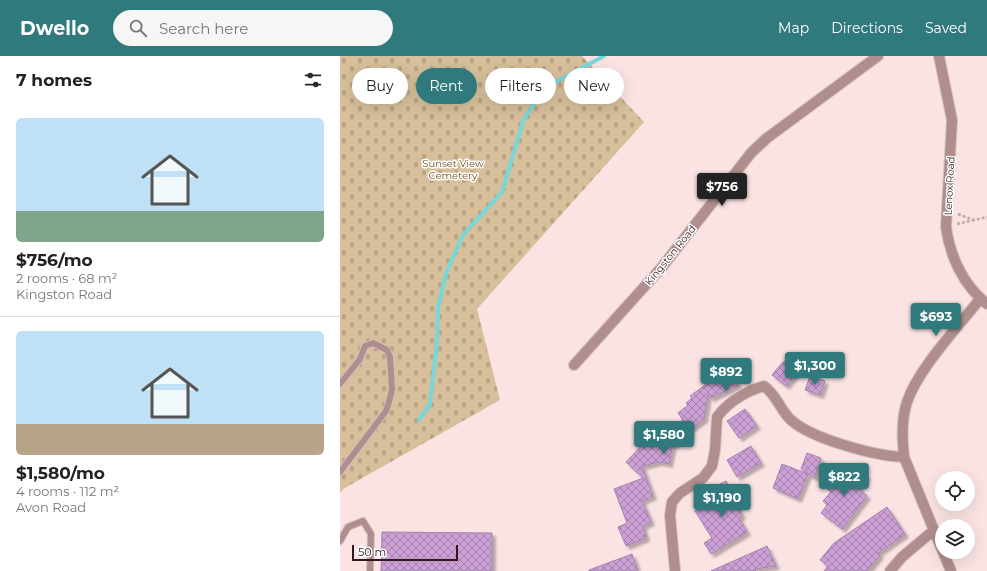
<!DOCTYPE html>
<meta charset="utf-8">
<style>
body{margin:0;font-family:Montserrat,sans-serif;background:#f6f6f6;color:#222;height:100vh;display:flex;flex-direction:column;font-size:15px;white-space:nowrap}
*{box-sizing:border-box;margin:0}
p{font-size:13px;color:#767676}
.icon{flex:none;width:22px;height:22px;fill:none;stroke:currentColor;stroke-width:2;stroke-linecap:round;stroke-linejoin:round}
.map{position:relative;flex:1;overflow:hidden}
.side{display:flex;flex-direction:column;background:#fff;width:340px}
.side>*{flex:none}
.top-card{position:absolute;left:12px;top:12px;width:380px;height:36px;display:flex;gap:8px}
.tools{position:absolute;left:595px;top:415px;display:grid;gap:8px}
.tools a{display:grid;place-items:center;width:40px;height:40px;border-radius:50%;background:#fff;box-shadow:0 4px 16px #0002;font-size:20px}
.scale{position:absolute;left:12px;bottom:10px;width:106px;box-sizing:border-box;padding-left:4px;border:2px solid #2e1a1a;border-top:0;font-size:11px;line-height:14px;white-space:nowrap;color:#2e1a1a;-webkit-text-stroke:3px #fff;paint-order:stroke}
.price{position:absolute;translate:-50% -34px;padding:0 9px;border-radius:4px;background:#30797d;color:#fff;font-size:13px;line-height:26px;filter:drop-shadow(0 1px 2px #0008)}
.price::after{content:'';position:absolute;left:50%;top:24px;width:12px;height:9px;margin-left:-6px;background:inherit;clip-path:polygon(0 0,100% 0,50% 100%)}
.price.active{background:#222;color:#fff}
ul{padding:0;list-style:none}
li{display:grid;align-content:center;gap:8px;height:212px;padding:0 16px}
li+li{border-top:1px solid #e0e0e0}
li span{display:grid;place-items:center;height:124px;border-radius:6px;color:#555}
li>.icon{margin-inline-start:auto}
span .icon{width:72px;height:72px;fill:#fffc;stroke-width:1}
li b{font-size:17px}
h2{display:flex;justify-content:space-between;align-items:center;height:48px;padding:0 16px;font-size:17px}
.pill{padding:0 14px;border-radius:18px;background:#fff;box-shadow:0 4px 16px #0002;font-size:14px;line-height:36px}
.pill.active{background:#30797d;color:#fff}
header{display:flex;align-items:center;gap:24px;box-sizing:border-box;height:56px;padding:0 20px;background:#30797d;color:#fff}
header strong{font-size:19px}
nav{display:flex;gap:22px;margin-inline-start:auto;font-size:14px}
.search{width:280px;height:36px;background:#f6f6f6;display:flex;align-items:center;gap:10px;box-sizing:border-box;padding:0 14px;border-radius:22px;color:#767676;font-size:15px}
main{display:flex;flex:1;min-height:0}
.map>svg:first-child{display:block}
.cemetery{fill:url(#cemetery-stones)}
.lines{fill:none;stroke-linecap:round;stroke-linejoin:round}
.stream{stroke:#78d7db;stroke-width:4}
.building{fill:url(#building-cross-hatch);stroke:#a385aa;filter:url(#shadow)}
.lane-casing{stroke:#d6bfbf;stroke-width:8}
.street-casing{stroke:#d6bfbf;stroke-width:12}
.path{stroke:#bda7a7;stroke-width:2.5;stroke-dasharray:3 2;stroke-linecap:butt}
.lane{stroke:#af8e8d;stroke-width:6}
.street{stroke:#af8e8d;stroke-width:10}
.labels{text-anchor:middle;stroke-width:3;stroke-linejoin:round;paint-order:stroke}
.park-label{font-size:10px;fill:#6a5021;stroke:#fff}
.street-label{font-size:10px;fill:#2e1a1a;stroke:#fff}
</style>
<header>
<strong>Dwello</strong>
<div class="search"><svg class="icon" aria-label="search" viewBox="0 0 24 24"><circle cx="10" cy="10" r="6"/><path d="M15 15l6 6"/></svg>Search here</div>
<nav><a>Map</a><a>Directions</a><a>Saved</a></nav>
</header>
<main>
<section class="side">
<h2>7 homes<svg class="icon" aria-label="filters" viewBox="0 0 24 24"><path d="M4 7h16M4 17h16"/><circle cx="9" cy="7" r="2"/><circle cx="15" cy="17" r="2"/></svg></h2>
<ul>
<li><span style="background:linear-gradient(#bfe0f5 75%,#7fa58c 0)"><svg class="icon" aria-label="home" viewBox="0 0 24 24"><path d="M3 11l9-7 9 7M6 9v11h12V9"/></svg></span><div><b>$756/mo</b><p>2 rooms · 68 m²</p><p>Kingston Road</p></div></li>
<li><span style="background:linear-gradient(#bfe0f5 75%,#b9a48a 0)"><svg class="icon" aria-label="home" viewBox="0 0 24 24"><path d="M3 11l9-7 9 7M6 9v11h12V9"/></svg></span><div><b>$1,580/mo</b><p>4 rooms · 112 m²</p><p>Avon Road</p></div></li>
</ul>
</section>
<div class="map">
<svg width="647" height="515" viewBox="0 0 647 515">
<defs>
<pattern id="cemetery-stones" width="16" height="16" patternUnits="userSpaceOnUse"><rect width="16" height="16" fill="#d6bf9a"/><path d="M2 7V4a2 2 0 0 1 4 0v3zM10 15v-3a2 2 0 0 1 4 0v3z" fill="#b8a484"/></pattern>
<pattern id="building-cross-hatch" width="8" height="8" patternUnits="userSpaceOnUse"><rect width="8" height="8" fill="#cca0d6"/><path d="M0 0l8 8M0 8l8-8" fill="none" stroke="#a682ad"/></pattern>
<filter id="shadow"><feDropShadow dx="3.5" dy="3.5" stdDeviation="1" flood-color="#0004"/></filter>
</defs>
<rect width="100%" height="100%" fill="#fbe3e3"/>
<path class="cemetery" d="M0,0h242l62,66 -167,187 23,91 -157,89 -3,4z"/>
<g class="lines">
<path class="stream" d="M79,364l11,-16 7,-61 1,-36 8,-34 17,-38 39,-43 21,-71 20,-32 61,-33"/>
</g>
<path class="building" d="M450,302l11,9 -15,19 -14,-11 10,-12 3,-2 2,2z
M390,308l5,9 -2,2 5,10 -27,13 -3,-4 -4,25 -15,11 2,4 -17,11 -1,-2 -4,21 -10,-2 -17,4 11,30 -11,5 9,21 -8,4 3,12 -20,8 -8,-19 9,-4 -13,-34 29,-11 -17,-16 17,-18 2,1 38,-25 -5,-7 10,-8 -2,-2 6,-5 -2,-2 22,-16 -2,-4z
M470,320l15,5 -5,14 -15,-5z
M405,353l12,17 -18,12 -12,-17z
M411,390l10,17 -24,14 -10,-17z
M467,397l14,5 -7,20 -13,-9z
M442,408l26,10 -10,25 -25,-11z
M510,408l17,13 -9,11 9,8 -25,33 -21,-16 6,-8 -4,-4 8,-9 -5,-4 10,-14 4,4z
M386,425l14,23 -3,2 5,9 -3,3 8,14 -36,22 -7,-11 8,-5 -17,-27 20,-12 -5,-10z
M547,451l18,27 -27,19 2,2 -13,16h-43l4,-5 -8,-6 14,-17z
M42,476l110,1v38h-111z
M427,490l9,20 -21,3 1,2h-45z
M292,498l6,17h-49v-1z"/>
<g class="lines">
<defs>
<path id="lane" d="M0,328l20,-25 5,-13 8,-3 14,7 3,7 2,32 -3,13 -3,9 -46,61
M0,485l8,-14 15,-6 8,13 -1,37"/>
<path id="street" d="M599,0l13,64 -6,107c4,29 17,58 41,77
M234,309l88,-98 89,-114 16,-15 111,-82
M602,494l-38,-93c-2,-18 -3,-37 3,-55 11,-33 51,-75 73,-103
M603,496l8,19
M335,515l-5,-56 2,-13 8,-9 23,-15 9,-12 3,-16 2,-33c11,-15 29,-26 47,-31 13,9 16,24 27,34 21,19 84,36 113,37
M550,515l12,-14 32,-27"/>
</defs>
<use href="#lane" class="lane-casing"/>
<use href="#street" class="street-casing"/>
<path class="path" d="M618,158l16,6 13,-3
M617,168l17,-4"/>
<use href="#lane" class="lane"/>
<use href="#street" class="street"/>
</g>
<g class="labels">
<g class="park-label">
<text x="113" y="111">Sunset View<tspan x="113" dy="12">Cemetery</tspan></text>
</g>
<g class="street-label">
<text transform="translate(609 130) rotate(-87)" y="4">Lenox Road</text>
<text transform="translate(330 199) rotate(-51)" y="4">Kingston Road</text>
</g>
</g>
</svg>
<div class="tools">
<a><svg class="icon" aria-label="locate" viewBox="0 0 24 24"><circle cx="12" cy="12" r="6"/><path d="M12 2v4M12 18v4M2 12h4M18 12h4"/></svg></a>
<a><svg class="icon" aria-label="layers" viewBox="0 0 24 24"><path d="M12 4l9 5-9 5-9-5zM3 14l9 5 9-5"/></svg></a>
</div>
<div class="scale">50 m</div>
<b class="price active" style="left:382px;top:151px">$756</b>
<b class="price" style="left:596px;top:281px">$693</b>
<b class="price" style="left:475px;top:330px">$1,300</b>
<b class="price" style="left:386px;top:336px">$892</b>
<b class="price" style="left:324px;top:399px">$1,580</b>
<b class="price" style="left:504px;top:441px">$822</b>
<b class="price" style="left:382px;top:462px">$1,190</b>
<div class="top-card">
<a class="pill">Buy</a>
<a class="pill active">Rent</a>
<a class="pill">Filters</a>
<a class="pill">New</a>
</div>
</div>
</main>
